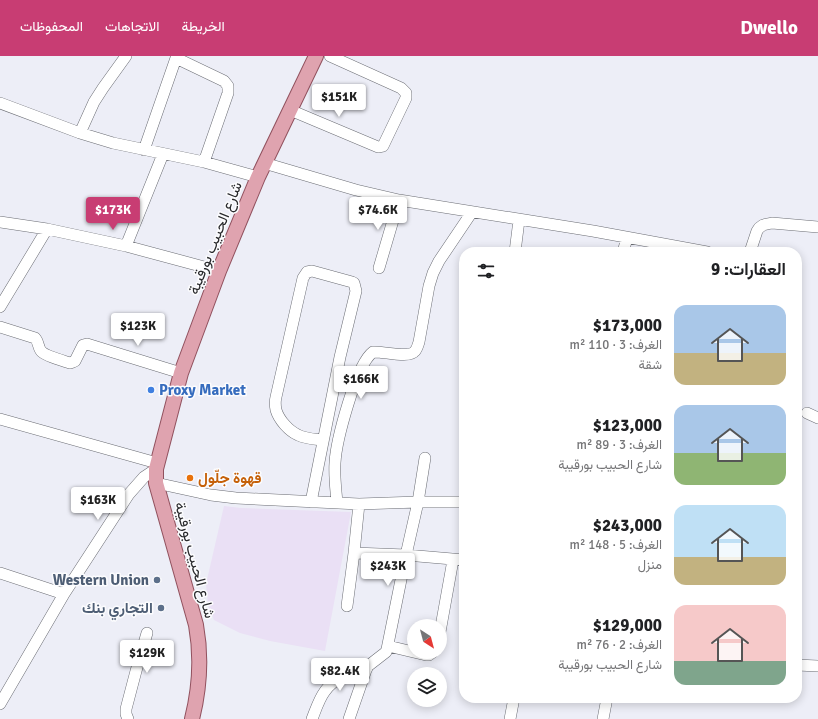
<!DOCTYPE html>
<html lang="ar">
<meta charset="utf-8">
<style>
body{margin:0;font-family:Signika,Vazirmatn,sans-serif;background:#f6f6f6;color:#202124;direction:rtl;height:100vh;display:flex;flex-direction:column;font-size:15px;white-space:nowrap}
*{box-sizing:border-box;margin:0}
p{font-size:13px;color:#757577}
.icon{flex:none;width:22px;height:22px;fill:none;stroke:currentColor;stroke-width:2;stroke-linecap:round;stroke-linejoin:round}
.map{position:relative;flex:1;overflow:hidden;direction:ltr}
.drawer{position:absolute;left:459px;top:191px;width:343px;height:456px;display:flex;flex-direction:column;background:#fff;border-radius:16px;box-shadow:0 2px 10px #0003;direction:rtl}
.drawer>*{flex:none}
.needle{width:26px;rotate:144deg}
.fabs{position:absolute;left:407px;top:563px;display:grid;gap:8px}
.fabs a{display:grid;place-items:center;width:40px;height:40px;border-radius:50%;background:#fff;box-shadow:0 2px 10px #0003;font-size:20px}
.price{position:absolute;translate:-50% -34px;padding:0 9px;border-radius:4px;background:#fff;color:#222;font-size:13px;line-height:26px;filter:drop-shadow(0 1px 2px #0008)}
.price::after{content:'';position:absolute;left:50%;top:24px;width:12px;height:9px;margin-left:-6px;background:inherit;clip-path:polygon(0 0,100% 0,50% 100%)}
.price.on{background:#c83d73;color:#fff}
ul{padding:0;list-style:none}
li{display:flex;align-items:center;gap:12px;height:100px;padding:0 16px}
li span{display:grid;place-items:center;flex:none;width:112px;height:80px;border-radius:12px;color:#555}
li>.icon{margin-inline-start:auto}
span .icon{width:48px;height:48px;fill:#fffc;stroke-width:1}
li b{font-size:17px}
h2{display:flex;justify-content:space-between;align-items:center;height:48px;padding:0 16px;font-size:17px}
header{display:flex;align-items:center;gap:24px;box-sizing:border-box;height:56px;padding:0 20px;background:#c83d73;color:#fff}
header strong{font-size:19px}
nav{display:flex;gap:22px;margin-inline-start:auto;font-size:14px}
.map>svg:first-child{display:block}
.industrial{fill:#eae0f5}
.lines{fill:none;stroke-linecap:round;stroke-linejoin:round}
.minor-casing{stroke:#6b6d74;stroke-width:12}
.major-casing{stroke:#91515e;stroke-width:16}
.minor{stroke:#fff;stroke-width:11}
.major{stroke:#dfa3af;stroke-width:14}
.shop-dot{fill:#3f7fe0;stroke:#fcfcfe;stroke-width:1.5}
.food-dot{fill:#e8710a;stroke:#fcfcfe;stroke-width:1.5}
.service-dot{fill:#5c6f8a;stroke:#fcfcfe;stroke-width:1.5}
.labels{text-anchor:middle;stroke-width:3;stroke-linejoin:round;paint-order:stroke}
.street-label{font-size:15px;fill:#292a2d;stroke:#fcfcfe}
.shop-label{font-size:15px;font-weight:bold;fill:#366cbe;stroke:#fcfcfe;text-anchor:start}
.food-label{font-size:15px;font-weight:bold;fill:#c56008;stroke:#fcfcfe;text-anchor:start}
.service-label{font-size:15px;font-weight:bold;fill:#4e5e75;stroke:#fcfcfe;text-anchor:end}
</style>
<header>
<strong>Dwello</strong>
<nav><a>الخريطة</a><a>الاتجاهات</a><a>المحفوظات</a></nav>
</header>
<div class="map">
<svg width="818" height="663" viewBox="0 0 818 663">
<rect width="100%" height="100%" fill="#edeef7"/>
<path class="industrial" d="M224,450l17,2 26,1 84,3 -26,139 -55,-10 -30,-8 -26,-13 -6,-15 -2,-21z"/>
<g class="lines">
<defs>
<path id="minor" d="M0,47l80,30 33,10 91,19 54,15
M290,54l88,37 5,-1 23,-48v-5l-5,-5 -71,-32
M80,77l14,-31 9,-14 23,-32
M144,94l32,-92 48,23 4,5v7l-24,69
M264,107l92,27 43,10 194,31 114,21
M0,166l47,7 79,17 93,25
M126,190l37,-92
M515,196l4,-32
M623,196l4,-14
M750,196l7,-21 2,-3 4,-3 9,-2 46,4
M379,212l20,-68
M0,251l47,-78
M0,271l35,11c4,4 3,11 7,14 4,4 22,9 28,11l3,-1 2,-1 8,-16 4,-1 94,29
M807,357l11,5
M0,363l157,44
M156,427l55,12 25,3 123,6 59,-2h46
M311,446l29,-145 16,-66 -2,-8 -2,-1 -40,-11 -5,1 -4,6 -27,119c-1,4 -1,8 0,13 3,10 13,21 22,25 8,4 17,4 25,5
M337,447c-1,-13 -3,-27 -2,-40 1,-21 21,-99 38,-111 10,-1 36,7 42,-1 2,-2 3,-6 4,-9l10,-56 4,-13 6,-12 33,-49
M354,497l52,2 58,5
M0,517l64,21
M347,550l7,-53 5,-49
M440,576l13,-72
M388,590l38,9h3l4,-3
M797,609l21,1
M0,648l64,-110 65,-100 15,-17 12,-8
M128,663l-2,-5v-5l10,-38 11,-38
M312,663c4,-10 7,-20 13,-28 10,-14 28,-19 43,-25
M349,663l17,-49 2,-4 18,-14 1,-3 19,-94 12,-53 7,-44
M510,663l4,-21
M603,663l4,-21"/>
<path id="major" d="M192,663c8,-32 10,-61 4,-94l-40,-142v-14l25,-96 38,-102 39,-94 58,-121"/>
</defs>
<use href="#minor" class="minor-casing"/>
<use href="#major" class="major-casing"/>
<use href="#minor" class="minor"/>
<use href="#major" class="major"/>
</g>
<circle class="shop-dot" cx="151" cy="334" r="4"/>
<circle class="food-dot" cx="190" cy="422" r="4"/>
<g class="service-dot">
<circle cx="157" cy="524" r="4"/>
<circle cx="161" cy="552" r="4"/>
</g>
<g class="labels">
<g class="street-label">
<text transform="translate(215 182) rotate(-68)" y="5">شارع الحبيب بورقيبة</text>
<text transform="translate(195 504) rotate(75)" y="5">شارع الحبيب بورقيبة</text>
</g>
<g class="shop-label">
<text x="159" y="339">Proxy Market</text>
</g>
<g class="food-label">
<text x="198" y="427">قهوة جلّول</text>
</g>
<g class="service-label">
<text x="149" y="529">Western Union</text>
<text x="153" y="557">التجاري بنك</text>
</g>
</g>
</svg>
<div class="fabs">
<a><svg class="needle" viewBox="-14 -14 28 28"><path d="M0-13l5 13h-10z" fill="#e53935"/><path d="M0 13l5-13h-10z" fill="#757577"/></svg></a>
<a><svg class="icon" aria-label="layers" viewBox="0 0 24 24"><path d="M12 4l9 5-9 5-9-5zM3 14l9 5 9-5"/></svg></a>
</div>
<b class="price" style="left:339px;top:62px">$151K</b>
<b class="price on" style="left:113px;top:175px">$173K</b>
<b class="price" style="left:378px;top:175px">$74.6K</b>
<b class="price" style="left:138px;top:291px">$123K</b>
<b class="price" style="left:361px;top:344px">$166K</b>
<b class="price" style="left:98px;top:465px">$163K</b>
<b class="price" style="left:388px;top:531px">$243K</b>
<b class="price" style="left:147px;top:618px">$129K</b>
<b class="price" style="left:340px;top:636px">$82.4K</b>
<section class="drawer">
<h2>العقارات: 9<svg class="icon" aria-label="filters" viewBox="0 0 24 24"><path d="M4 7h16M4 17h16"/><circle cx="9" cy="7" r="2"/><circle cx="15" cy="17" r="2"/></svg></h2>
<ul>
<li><span style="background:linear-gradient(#a9c7e8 60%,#c2b280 0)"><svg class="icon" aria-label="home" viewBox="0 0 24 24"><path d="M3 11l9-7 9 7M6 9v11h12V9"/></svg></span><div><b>$173,000</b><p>الغرف: 3 · 110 m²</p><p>شقة</p></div></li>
<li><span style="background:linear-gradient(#a9c7e8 60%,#8fb573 0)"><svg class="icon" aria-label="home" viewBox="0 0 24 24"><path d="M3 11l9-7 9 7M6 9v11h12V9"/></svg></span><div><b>$123,000</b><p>الغرف: 3 · 89 m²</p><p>شارع الحبيب بورقيبة</p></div></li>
<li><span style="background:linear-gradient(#bfe0f5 65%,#c2b280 0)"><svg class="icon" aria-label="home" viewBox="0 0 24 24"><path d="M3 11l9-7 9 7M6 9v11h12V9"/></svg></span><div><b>$243,000</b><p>الغرف: 5 · 148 m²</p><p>منزل</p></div></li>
<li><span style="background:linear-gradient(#f6c9c9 70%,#7fa58c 0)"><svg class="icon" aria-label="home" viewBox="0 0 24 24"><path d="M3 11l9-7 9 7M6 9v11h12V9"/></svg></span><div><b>$129,000</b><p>الغرف: 2 · 76 m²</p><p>شارع الحبيب بورقيبة</p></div></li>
</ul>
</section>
</div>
